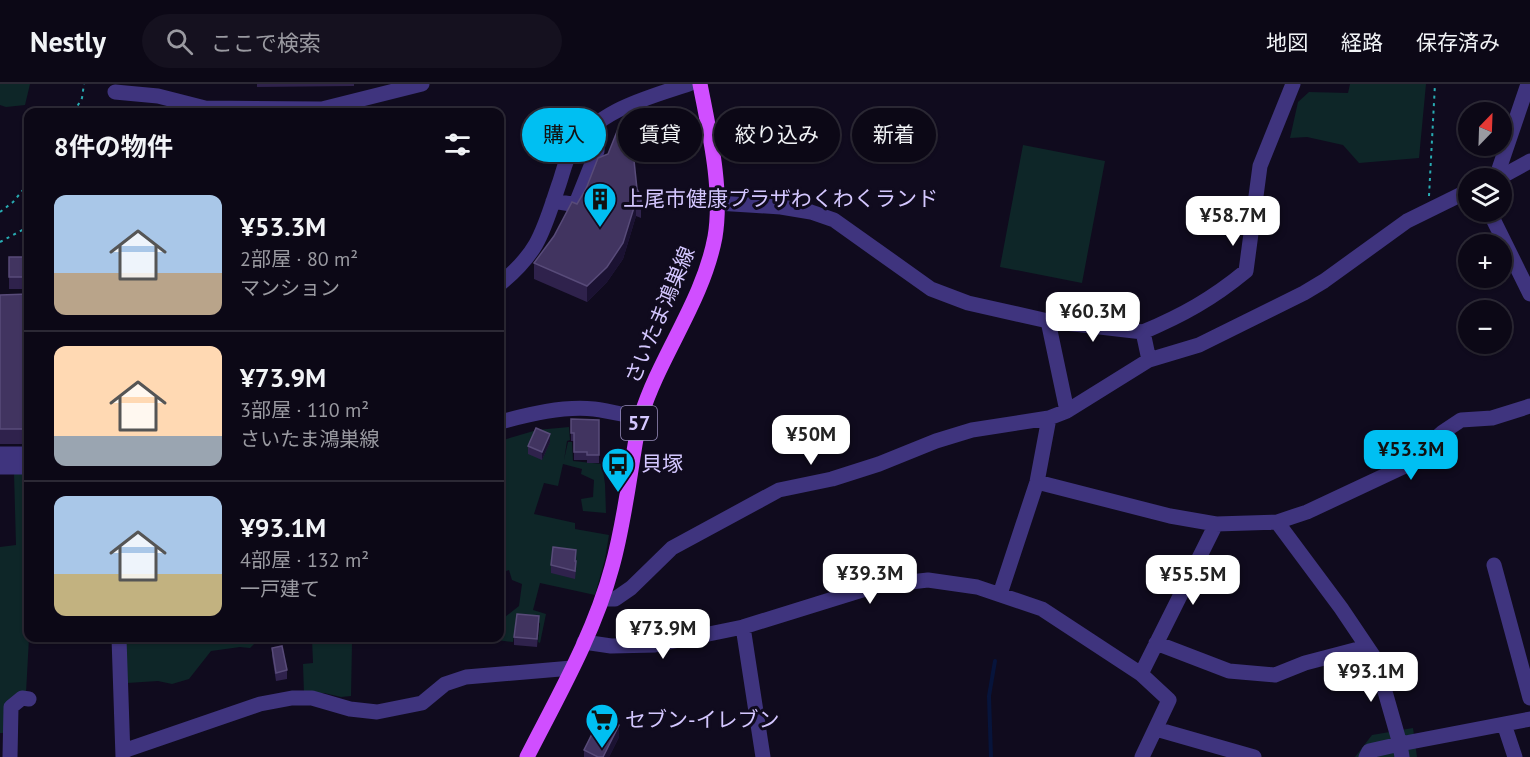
<!DOCTYPE html>
<html lang="ja">
<meta charset="utf-8">
<style>
body{margin:0;font-family:"PT Sans","Noto Sans JP",sans-serif;background:#15111f;color:#f1f3f6;height:100vh;display:flex;flex-direction:column;font-size:22px;white-space:nowrap}
*{box-sizing:border-box;margin:0}
p{font-size:20px;color:#9a9aa1}
.icon{flex:none;width:33px;height:33px;fill:none;stroke:currentColor;stroke-width:2;stroke-linecap:round;stroke-linejoin:round}
.map{position:relative;flex:1;overflow:hidden}
.drawer{position:absolute;left:24px;top:24px;width:480px;height:534px;display:flex;flex-direction:column;background:#0c0816;border-radius:12px;box-shadow:0 2px 4px #0004,0 0 0 2px #2c2935}
.drawer>*{flex:none}
.banner{position:absolute;left:522px;top:24px;width:570px;height:54px;display:flex;gap:12px}
.needle{width:39px;rotate:23deg}
.tools{position:absolute;left:1458px;top:18px;display:grid;gap:12px}
.tools a{display:grid;place-items:center;width:54px;height:54px;border-radius:50%;background:#0c0816;box-shadow:0 2px 4px #0004,0 0 0 2px #2c2935;font-size:30px}
.price{position:absolute;translate:-50% -51px;padding:0 14px;border-radius:12px;background:#fff;color:#222;font-size:20px;line-height:39px;filter:drop-shadow(0 2px 3px #0008)}
.price::after{content:'';position:absolute;left:50%;top:36px;width:18px;height:14px;margin-left:-9px;background:inherit;clip-path:polygon(0 0,100% 0,50% 100%)}
.price.selected{background:#00bff2;color:#111}
ul{padding:0;list-style:none}
li{display:flex;align-items:center;gap:18px;height:150px;padding:0 30px}
li+li{border-top:2px solid #2c2935}
li span{display:grid;place-items:center;flex:none;width:168px;height:120px;border-radius:12px;color:#555}
li>.icon{margin-inline-start:auto}
span .icon{width:72px;height:72px;fill:#fffc;stroke-width:1}
li b{font-size:26px}
h2{display:flex;justify-content:space-between;align-items:center;height:72px;padding:0 30px;font-size:26px}
.tag{padding:0 21px;border-radius:27px;background:#0c0816;box-shadow:0 2px 4px #0004,0 0 0 2px #2c2935;font-size:21px;line-height:54px}
.tag.selected{background:#00bff2;color:#111}
header{display:flex;align-items:center;gap:36px;box-sizing:border-box;height:84px;padding:0 30px;background:#0c0816;border-bottom:2px solid #2c2935}
header strong{font-size:28px}
nav{display:flex;gap:33px;margin-inline-start:auto;font-size:21px}
.search{width:420px;height:54px;background:#15111f;display:flex;align-items:center;gap:15px;box-sizing:border-box;padding:0 21px;border-radius:33px;color:#9a9aa1;font-size:22px}
.map>svg:first-child{display:block}
.green{fill:#0e2628}
.lines{fill:none;stroke-linecap:round;stroke-linejoin:round}
.stream{stroke:#07143b;stroke-width:4}
.path{stroke:#28abb2;stroke-width:2;stroke-dasharray:3 4.5;stroke-linecap:butt}
.minor{stroke:#3f347e;stroke-width:15}
.major{stroke:#d04eff;stroke-width:15}
.wall{fill:#2f224c}
.shaded-wall{fill:#1b1232}
.building{fill:#413460;stroke:#584b79;stroke-width:1.5}
.labels{text-anchor:middle;stroke-width:6;stroke-linejoin:round;paint-order:stroke}
.shield{fill:#100b1e;stroke:#998fbc;stroke-width:1.5}
.shield-label{font-size:20px;font-weight:bold;fill:#d4c7ff}
.poi-label{font-size:21px;fill:#d4c7ff;stroke:#100b1e;text-anchor:start}
.street-label{font-size:21px;fill:#d4c7ff;stroke:#100b1e}
</style>
<header>
<strong>Nestly</strong>
<div class="search"><svg class="icon" aria-label="search" viewBox="0 0 24 24"><circle cx="10" cy="10" r="6"/><path d="M15 15l6 6"/></svg>ここで検索</div>
<nav><a>地図</a><a>経路</a><a>保存済み</a></nav>
</header>
<div class="map">
<svg width="1530" height="673" viewBox="0 0 1530 673">
<rect width="100%" height="100%" fill="#100b1e"/>
<path class="green" d="M0,0h30l-5,21 -19,2 -6,-2z
M1350,0h76l-7,74 -60,5 -16,-18 -36,-8 -17,1 8,-36 11,-10 39,1z
M1023,61l82,16 -23,122 -82,-16z
M569,343l1,13 -3,1 -3,19 4,-18h4l1,19 29,3 3,20 1,29 -23,-2 -2,-12 12,-2 1,-17 -13,-6 1,-5 -19,-5 -5,22 -14,-3 -10,31 41,9v6l34,6 -4,24 -10,36 -55,-12 -7,27 13,4 -6,29 -2,-1 2,-19 -24,-3 -3,22 -24,-3 1,-1h10v-21h5l14,-11 3,-22 -10,-4 -3,-10 -9,3v-132l37,-11z
M14,389h14l1,165 -3,55 -20,40h-6v-186l16,-2z
M142,554h118l-10,10 -10,-1 -29,4 -22,28 -17,5 -14,-3 -31,2 -1,-41z
M312,554h45l-3,5 -2,1 -1,52 -10,1 -17,-4 -20,1 -1,-30 10,-1z
M1413,644l4,29h-62l17,-22z"/>
<g class="lines">
<path class="stream" d="M991,673l-2,-61 6,-35"/>
<path class="path" d="M74,28l8,-14 2,-14
M1429,112l6,-112
M0,128l13,-10 15,-18
M0,158l28,-15"/>
<path class="minor" d="M115,8l43,4 47,12 117,1 100,-25
M1496,94l32,-94
M1499,94l31,-17
M553,117l18,3 6,-3 20,-50v-8l-7,-13
M717,119l64,4 30,5 23,8 97,69 37,14 80,18 19,90
M1493,128v7l37,75
M500,200c40,-33 43,-53 59,-100 4,-11 6,-24 13,-34 25,-40 75,-52 117,-66
M1048,237l95,11
M1149,276l-6,-28c40,-17 69,-33 103,-61l14,-105 33,-82
M500,338c30,-8 62,-16 94,-13 15,2 31,6 47,9
M0,370h28
M0,383h28
M1037,398l133,34 46,8 61,-2 30,-10 96,-45 40,-35 18,-12 31,-2 38,-12
M1277,438l64,86 35,52 24,84 130,-25
M1494,481l36,133
M1000,510l37,-112 12,-64
M602,515h13l16,-11 41,-40 107,-58 53,-11 47,-15 57,-23 36,-11 77,-12 18,-7 82,-51 50,-15 105,-52 20,-12 83,-60 61,-30
M743,543l20,130
M119,554l4,119
M584,558l27,4 44,-1 88,-18 132,-41 53,-6 49,7 65,22 99,65 28,26 -27,57
M1156,559l73,28 46,4 30,-12 61,-16
M1141,590l75,-150
M1504,640l11,33
M1156,645l98,28
M123,667l137,-47 32,-6h20l38,11 27,3 45,-9 23,-19 21,-7 106,-9
M10,673l1,-50 11,-9 7,1
M1366,673l3,-6 31,-7 2,13"/>
<path class="major" d="M527,673c31,-61 67,-123 85,-190 9,-32 14,-65 19,-97 3,-18 5,-36 10,-54 19,-61 62,-115 74,-179 8,-48 -6,-106 -15,-153"/>
</g>
<path class="wall" d="M257,0h97v2l-97,1z
M641,112v22l-5,-2 -13,43 -16,23 -20,20 -53,-23v-16l43,-59z
M9,173h19v32h-19z
M28,210v150h-28v-149z
M571,335l28,1v43h-12v-3h-13v-19h-3z
M550,358l-8,18 -14,-6v-8z
M576,474v11l-1,10 -24,-6v-8z
M539,540l-2,23 -23,-2v-8z
M272,564l15,22v9l-11,2 -4,-25z
M619,653l-10,20h-25v-7z"/>
<path class="shaded-wall" d="M636,117v15l-13,43 -16,23 -20,20v-16z
M550,350v8l-8,18v-8z
M619,641v12l-10,20h-6z"/>
<path class="building" d="M623,39l10,28 4,38 4,7v6l-5,-1 -13,42 -16,24 -20,19 -53,-23 20,-27 18,-34 5,2 9,-15 12,-31 10,-4 10,-25 2,2z
M9,173h19v20h-19z
M28,210v135h-28v-134z
M571,335l28,1v35h-12v-3h-13v-19h-3z
M536,344l14,6 -8,18 -14,-6z
M553,463l23,3 -1,11h1l-1,10 -24,-6z
M517,530l22,2 -2,23 -23,-2z
M282,562l5,24 -11,3 -4,-25z
M601,632l18,9 -16,32h-5l-14,-7z"/>
<defs>
<symbol id="building-pin" viewBox="-11 -11 22 30"><path d="M0 17L-7.5 6A9.5 9.5 0 1 1 7.5 6Z" fill="#00bff2" stroke="#100b1e"/><path d="M-4-6H4V6H1V3H-1V6H-4ZM-2.5-4.3h1.7v1.8h-1.7ZM.8-4.3h1.7v1.8H.8ZM-2.5-1h1.7V.8h-1.7ZM.8-1h1.7V.8H.8Z" fill="#111"/></symbol>
<symbol id="bus-pin" viewBox="-11 -11 22 30"><path d="M0 17L-7.5 6A9.5 9.5 0 1 1 7.5 6Z" fill="#00bff2" stroke="#100b1e"/><path d="M-5-6H5V4H4V6H2V4H-2V6H-4V4H-5ZM-3.5-4V0h7V-4ZM-3.5 1.2v1.5H-2V1.2ZM2 1.2v1.5H3.5V1.2Z" fill="#111"/></symbol>
<symbol id="supermarket-pin" viewBox="-11 -11 22 30"><path d="M0 17L-7.5 6A9.5 9.5 0 1 1 7.5 6Z" fill="#00bff2" stroke="#100b1e"/><path d="M-6-5.5h2.5l.6 2H6L4.5 2H-2.5L-4.4-4H-6ZM-1.5 3.2a1.3 1.3 0 1 0 .1 0ZM3 3.2a1.3 1.3 0 1 0 .1 0Z" fill="#111"/></symbol>
</defs>
<g fill-rule="evenodd">
<use href="#building-pin" x="581" y="96" width="38" height="52"/>
<use href="#bus-pin" x="599" y="361" width="38" height="52"/>
<use href="#supermarket-pin" x="583" y="617" width="38" height="52"/>
</g>
<g class="labels">
<rect class="shield" x="621" y="322" width="36" height="34" rx="4.5"/>
<g class="shield-label">
<text x="639" y="346">57</text>
</g>
<g class="poi-label">
<text x="623" y="122">上尾市健康プラザわくわくランド</text>
<text x="641" y="387">貝塚</text>
<text x="625" y="643">セブン-イレブン</text>
</g>
<g class="street-label">
<text transform="translate(660 231) rotate(-67)" y="7">さいたま鴻巣線</text>
</g>
</g>
</svg>
<div class="tools">
<a><svg class="needle" viewBox="-14 -14 28 28"><path d="M0-13l5 13h-10z" fill="#e53935"/><path d="M0 13l5-13h-10z" fill="#9a9aa1"/></svg></a>
<a><svg class="icon" aria-label="layers" viewBox="0 0 24 24"><path d="M12 4l9 5-9 5-9-5zM3 14l9 5 9-5"/></svg></a>
<a>+</a>
<a>−</a>
</div>
<b class="price" style="left:1233px;top:163px">¥58.7M</b>
<b class="price" style="left:1093px;top:259px">¥60.3M</b>
<b class="price" style="left:811px;top:382px">¥50M</b>
<b class="price selected" style="left:1411px;top:397px">¥53.3M</b>
<b class="price" style="left:870px;top:521px">¥39.3M</b>
<b class="price" style="left:1193px;top:522px">¥55.5M</b>
<b class="price" style="left:663px;top:576px">¥73.9M</b>
<b class="price" style="left:1371px;top:619px">¥93.1M</b>
<div class="banner">
<a class="tag selected">購入</a>
<a class="tag">賃貸</a>
<a class="tag">絞り込み</a>
<a class="tag">新着</a>
</div>
<section class="drawer">
<h2>8件の物件<svg class="icon" aria-label="filters" viewBox="0 0 24 24"><path d="M4 7h16M4 17h16"/><circle cx="9" cy="7" r="2"/><circle cx="15" cy="17" r="2"/></svg></h2>
<ul>
<li><span style="background:linear-gradient(#a9c7e8 65%,#b9a48a 0)"><svg class="icon" aria-label="home" viewBox="0 0 24 24"><path d="M3 11l9-7 9 7M6 9v11h12V9"/></svg></span><div><b>¥53.3M</b><p>2部屋 · 80 m²</p><p>マンション</p></div></li>
<li><span style="background:linear-gradient(#ffd9b3 75%,#9aa5b1 0)"><svg class="icon" aria-label="home" viewBox="0 0 24 24"><path d="M3 11l9-7 9 7M6 9v11h12V9"/></svg></span><div><b>¥73.9M</b><p>3部屋 · 110 m²</p><p>さいたま鴻巣線</p></div></li>
<li><span style="background:linear-gradient(#a9c7e8 65%,#c2b280 0)"><svg class="icon" aria-label="home" viewBox="0 0 24 24"><path d="M3 11l9-7 9 7M6 9v11h12V9"/></svg></span><div><b>¥93.1M</b><p>4部屋 · 132 m²</p><p>一戸建て</p></div></li>
</ul>
</section>
</div>
